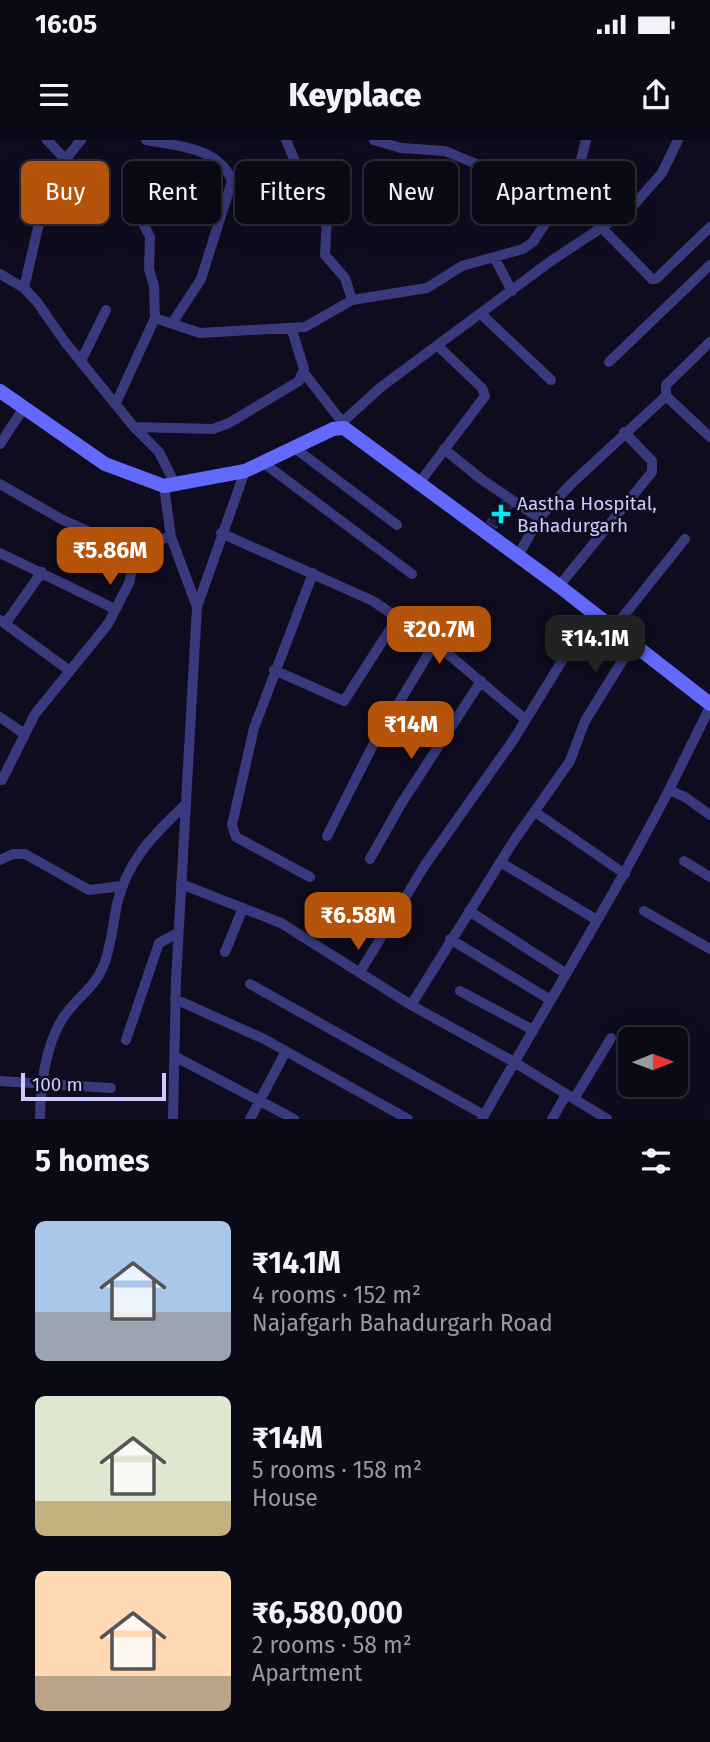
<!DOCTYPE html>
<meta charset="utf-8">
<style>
body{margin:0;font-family:"Fira Sans",sans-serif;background:#181723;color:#f1f3f6;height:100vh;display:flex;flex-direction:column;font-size:26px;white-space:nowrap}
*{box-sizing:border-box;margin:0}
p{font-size:23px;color:#999aa1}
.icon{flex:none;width:38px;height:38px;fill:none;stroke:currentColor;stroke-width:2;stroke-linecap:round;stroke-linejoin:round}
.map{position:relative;height:979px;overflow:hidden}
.panel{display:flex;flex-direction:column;background:#0a0916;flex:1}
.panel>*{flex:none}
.banner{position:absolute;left:21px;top:21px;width:668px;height:63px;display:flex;gap:14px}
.needle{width:46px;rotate:89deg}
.fabs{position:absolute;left:618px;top:887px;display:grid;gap:14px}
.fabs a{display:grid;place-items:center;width:70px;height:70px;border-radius:10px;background:#0a0916;box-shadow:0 7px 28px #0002,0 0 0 2px #2a2a35;font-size:35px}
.scale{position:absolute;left:21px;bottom:18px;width:145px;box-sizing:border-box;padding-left:7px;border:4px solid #cdcafe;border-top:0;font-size:19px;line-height:24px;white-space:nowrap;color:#cdcafe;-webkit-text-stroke:5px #0e0c1e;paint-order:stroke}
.price{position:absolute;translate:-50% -60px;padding:0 16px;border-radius:14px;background:#b45309;color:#fff;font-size:23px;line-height:46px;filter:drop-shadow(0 2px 4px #0008)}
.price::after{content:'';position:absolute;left:50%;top:42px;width:21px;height:16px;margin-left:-10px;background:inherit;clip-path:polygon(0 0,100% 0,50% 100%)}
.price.on{background:#222;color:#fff}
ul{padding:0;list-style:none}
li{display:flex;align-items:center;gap:21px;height:175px;padding:0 35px}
li span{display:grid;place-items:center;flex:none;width:196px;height:140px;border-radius:10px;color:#555}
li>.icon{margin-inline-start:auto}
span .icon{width:84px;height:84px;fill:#fffc;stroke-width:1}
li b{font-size:30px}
h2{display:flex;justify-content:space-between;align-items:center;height:84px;padding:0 35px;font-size:30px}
.chip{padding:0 24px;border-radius:10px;background:#0a0916;box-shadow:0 7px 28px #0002,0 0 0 2px #2a2a35;font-size:24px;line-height:63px}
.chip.on{background:#b45309;color:#fff}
.status{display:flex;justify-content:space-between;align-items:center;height:49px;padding:0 35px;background:#0a0916;direction:ltr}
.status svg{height:19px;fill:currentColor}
header{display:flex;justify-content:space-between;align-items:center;height:91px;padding:0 35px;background:#0a0916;font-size:32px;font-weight:800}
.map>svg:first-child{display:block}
.building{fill:#1e193f;stroke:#332b6b;stroke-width:2}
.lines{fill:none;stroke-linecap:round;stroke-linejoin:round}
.street{stroke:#383a7d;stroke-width:10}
.secondary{stroke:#6369fd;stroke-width:14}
.poi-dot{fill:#03e9f1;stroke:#0e0c1e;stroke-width:2.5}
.labels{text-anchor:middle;stroke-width:5;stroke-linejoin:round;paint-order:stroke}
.poi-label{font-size:19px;fill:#cdcafe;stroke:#0e0c1e;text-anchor:start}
</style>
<div class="status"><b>16:05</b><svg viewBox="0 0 49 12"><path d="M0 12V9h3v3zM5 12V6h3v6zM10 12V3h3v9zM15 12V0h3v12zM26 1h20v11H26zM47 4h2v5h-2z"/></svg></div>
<header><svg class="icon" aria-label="menu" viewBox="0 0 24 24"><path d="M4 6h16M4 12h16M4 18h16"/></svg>Keyplace<svg class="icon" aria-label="share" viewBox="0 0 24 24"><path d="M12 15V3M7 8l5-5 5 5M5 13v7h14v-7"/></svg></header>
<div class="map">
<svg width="710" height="979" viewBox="0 0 710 979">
<rect width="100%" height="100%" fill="#0e0c1e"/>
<path class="building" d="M504,360l9,6 -17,22 -9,-6z"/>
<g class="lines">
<path class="street" d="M47,0l17,18
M146,0c31,6 73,7 86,41l-31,98 -28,43
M286,0l19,45 22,34 -2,36 20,23 7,22
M374,0l27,8 44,3 116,48
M126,49l24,48 -1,32 5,17 1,32
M603,89l49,50h4l54,-52
M494,117l18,34
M0,134l24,14 13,14 28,40 69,85 25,25 17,34
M24,148l25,-108 32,-40
M481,174l70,66
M81,221l25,-51
M609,222l101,-97
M304,233l38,49
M666,256l44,41
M116,263l39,-85 45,15 105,-6 47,-27 75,-12 35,-22 61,-17 10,-7 44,-66 9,-36
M134,287l79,2 16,-6 70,-42 5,-12 -12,-39
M337,287l44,-40 170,-126 80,-53 31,-35 16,-33
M0,304l23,-35
M296,309l101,76
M444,309l37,30 58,39
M265,324l147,110
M420,342l65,-86 -3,-8 -43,-41
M0,344l61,35 54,24
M164,346l7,51 26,70
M221,393l152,68 62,42 91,77
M0,413l115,56
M518,416l21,-38 32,-34 95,-88v-11l44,-43
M559,446l93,-114v-11l-28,-29
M0,480l70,51
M5,484l37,-52
M613,489l72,-90
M274,530l70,31 54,-84
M0,577l23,16
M2,640l33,-66 73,-90 21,-41 8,-34 9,-7 25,-5
M669,650l41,-83
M535,672l90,62
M327,696l45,-89 63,-104
M370,719l31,-55 80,-123
M0,720l13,-6h12l64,36 33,-4
M684,721l26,16
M500,722l97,58
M310,737l-74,-40 -4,-12 22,-97 59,-155
M181,744l100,39 130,82 103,57 93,57
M469,771l96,62
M644,771l66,38
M450,799l99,60
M225,812l18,-44
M360,832l65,-107 89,-126 51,-83
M250,844l234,131
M460,851l73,39
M175,859l89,40 144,80
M411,865l102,-163 57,-81 15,-40 47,-76
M126,900l33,-97 19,-10
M174,916l120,63
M0,941l111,7
M574,959l37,-61
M40,979c0,-30 5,-71 21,-98 12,-21 33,-32 42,-54 8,-19 10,-43 14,-63 10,-43 37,-70 68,-99
M173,979l3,-139 21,-373 48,-136
M250,979l36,-68
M482,979c62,-110 129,-217 187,-329l16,7 25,18
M552,979l14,-24"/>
<path class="secondary" d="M0,251l105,73 59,22 81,-15 88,-42 11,-1 215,158 151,118"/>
</g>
<path class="poi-dot" d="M497.5 363.5h7v7h7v7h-7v7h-7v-7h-7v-7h7z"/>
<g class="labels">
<g class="poi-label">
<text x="517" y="370">Aastha Hospital,<tspan x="517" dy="22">Bahadurgarh</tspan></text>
</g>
</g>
</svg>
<div class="fabs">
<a><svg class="needle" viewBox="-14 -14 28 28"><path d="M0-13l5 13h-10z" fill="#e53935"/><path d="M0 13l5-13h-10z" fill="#999aa1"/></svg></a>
</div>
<div class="scale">100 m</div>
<b class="price" style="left:110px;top:447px">₹5.86M</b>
<b class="price" style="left:439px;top:526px">₹20.7M</b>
<b class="price on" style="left:595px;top:535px">₹14.1M</b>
<b class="price" style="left:411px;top:621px">₹14M</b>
<b class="price" style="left:358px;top:812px">₹6.58M</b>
<div class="banner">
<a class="chip on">Buy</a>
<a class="chip">Rent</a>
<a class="chip">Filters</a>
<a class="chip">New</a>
<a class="chip">Apartment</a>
</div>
</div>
<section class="panel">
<h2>5 homes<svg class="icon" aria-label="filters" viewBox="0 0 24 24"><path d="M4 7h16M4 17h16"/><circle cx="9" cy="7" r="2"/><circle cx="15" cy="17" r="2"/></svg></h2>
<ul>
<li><span style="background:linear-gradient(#a9c7e8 65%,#9aa5b1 0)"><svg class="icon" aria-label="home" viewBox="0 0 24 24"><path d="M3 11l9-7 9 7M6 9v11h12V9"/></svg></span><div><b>₹14.1M</b><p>4 rooms · 152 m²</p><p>Najafgarh Bahadurgarh Road</p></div></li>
<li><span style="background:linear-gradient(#dfe7d0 75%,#c2b280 0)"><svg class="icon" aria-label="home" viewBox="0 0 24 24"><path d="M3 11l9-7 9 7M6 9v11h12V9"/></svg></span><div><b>₹14M</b><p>5 rooms · 158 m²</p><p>House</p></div></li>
<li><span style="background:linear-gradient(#ffd9b3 75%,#b9a48a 0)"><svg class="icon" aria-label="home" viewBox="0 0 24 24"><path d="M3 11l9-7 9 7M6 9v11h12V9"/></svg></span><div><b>₹6,580,000</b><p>2 rooms · 58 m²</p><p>Apartment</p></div></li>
</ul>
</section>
